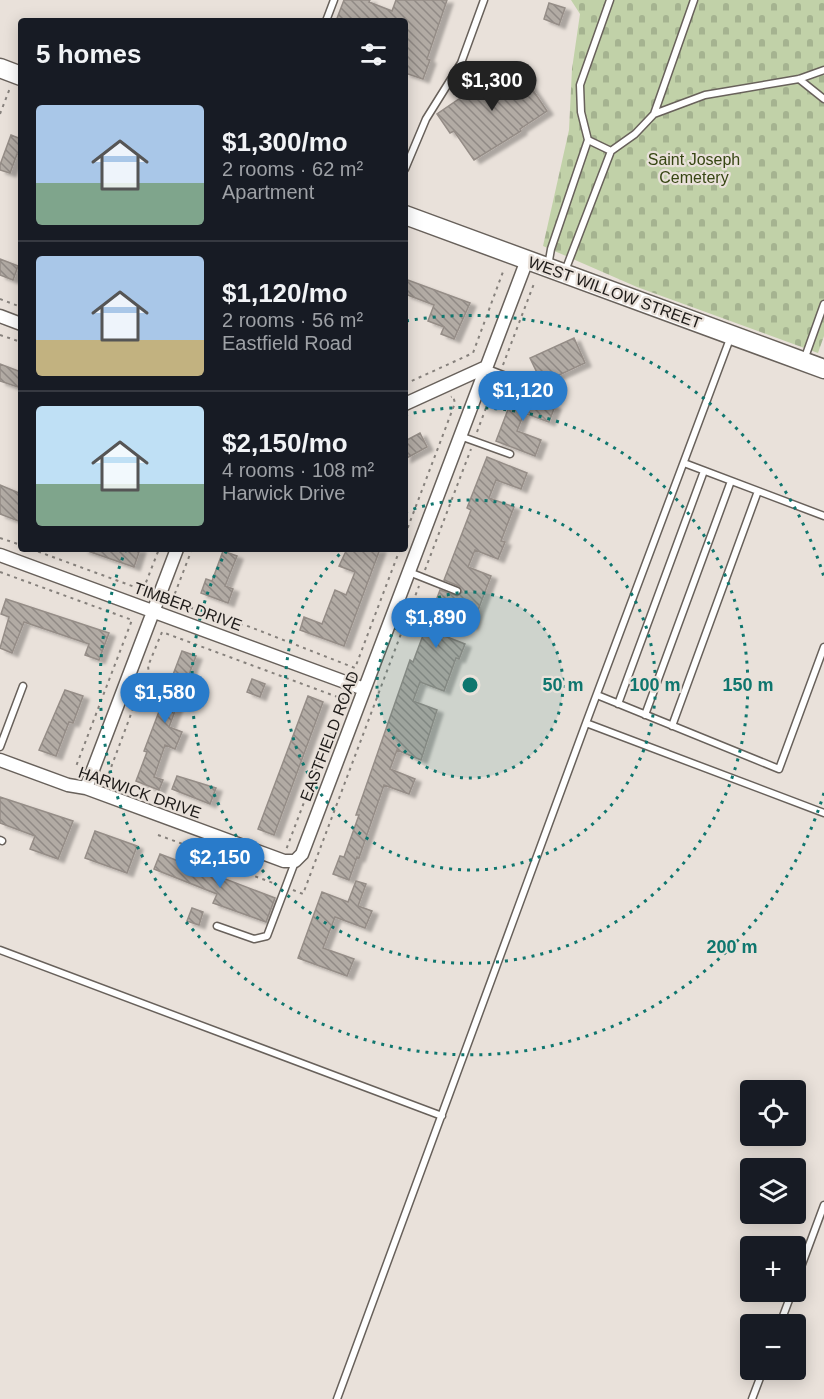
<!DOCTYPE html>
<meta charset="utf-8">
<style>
body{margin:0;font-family:Arial,sans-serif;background:#242831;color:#f1f3f6;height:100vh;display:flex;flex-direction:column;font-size:22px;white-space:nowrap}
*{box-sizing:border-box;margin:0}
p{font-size:20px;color:#9ea1a6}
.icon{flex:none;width:33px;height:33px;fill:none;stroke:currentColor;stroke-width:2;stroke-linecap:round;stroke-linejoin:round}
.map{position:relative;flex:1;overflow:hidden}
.details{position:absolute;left:18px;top:18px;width:390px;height:534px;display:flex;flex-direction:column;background:#171b24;border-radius:6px;box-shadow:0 3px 15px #0003}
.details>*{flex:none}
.controls{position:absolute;left:740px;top:1080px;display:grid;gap:12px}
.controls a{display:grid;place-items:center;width:66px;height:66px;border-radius:6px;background:#171b24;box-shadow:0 3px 15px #0003;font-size:30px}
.price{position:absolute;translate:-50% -51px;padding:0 14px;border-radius:21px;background:#297bca;color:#fff;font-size:20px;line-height:39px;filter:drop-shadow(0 2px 3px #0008)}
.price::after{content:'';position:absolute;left:50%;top:36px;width:18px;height:14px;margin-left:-9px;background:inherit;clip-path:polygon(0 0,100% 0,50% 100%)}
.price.on{background:#222;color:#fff}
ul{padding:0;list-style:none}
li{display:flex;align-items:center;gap:18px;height:150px;padding:0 18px}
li+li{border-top:2px solid #363941}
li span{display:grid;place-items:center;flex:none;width:168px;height:120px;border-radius:6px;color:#555}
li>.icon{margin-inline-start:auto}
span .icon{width:72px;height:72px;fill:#fffc;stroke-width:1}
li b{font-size:26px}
h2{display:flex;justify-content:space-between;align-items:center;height:72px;padding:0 18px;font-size:26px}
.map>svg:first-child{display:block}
.cemetery{fill:url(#cemetery-stones)}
.building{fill:url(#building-back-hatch);stroke:#958d87;stroke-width:1.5;filter:url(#shadow)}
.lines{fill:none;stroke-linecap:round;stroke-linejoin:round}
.lane-casing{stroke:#68615b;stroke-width:9}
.street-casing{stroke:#68615b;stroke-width:15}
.secondary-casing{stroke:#68615b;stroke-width:21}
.path{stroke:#86817c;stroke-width:2;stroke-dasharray:3 4.5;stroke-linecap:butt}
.lane{stroke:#fff;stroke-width:6}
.street{stroke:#fff;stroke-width:12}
.secondary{stroke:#fff;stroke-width:18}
.ring{fill:none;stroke:#0f766e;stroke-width:3;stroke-dasharray:3 6}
.labels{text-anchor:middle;stroke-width:4.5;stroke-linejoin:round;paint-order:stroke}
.park-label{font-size:16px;fill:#364512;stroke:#e9e1da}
.street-label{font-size:16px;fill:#1e1b19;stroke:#e9e1da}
.centre{fill:#0f766e;stroke:#e9e1da;stroke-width:3}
.ring-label{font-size:18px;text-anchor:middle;font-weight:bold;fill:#0f766e;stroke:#e9e1da;stroke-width:4.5;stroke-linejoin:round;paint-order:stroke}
</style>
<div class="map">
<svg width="824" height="1399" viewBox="0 0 824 1399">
<defs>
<pattern id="cemetery-stones" width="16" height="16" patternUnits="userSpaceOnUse" patternTransform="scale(1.5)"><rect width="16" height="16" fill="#c1d1a8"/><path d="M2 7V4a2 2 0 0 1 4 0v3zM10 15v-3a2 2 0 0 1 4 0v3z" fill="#a5b390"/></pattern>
<pattern id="building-back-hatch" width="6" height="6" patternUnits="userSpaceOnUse" patternTransform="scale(1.5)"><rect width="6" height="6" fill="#b2aba4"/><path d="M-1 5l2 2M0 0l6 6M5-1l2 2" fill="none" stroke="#908a85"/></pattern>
<filter id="shadow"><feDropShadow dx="6" dy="3.5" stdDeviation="1.5" flood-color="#0004"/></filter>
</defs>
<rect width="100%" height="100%" fill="#e9e1da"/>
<path class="cemetery" d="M571,0h253v336l-6,17 -181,-66 -94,-41 26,-116 3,-61 8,-55z"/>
<path class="building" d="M344,0h26l-1,2 23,9 4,-11h51l-20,59 3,1 -7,19 -18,-6v-52h-69z
M549,3l16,5 -6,17 -15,-6z
M522,65l8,12 -4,3 21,31 -27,18 1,2 -47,29 -20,-29 -4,2 -13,-19 29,-20 -4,-5 23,-15 7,11z
M11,135l10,4v17l-4,-2 -7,19 -10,-3v-5z
M0,259l18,7 -5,14 -13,-5z
M405,279l65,24 -16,36 -13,-5 3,-7 -16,-6 6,-16 -29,-11z
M574,338l11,25 -43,20 -12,-25z
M0,364l21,8v16l-21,-7z
M515,391l40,15 -6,16 -25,-9 -7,18 24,9 -6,16 -39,-15z
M420,433l7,14 -22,12v-18z
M487,457l40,16 -6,16 -25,-9 -7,18 25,9 -13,34 4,1 -7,17 -23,-9 -7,17 23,9 -19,50 -24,-9 -6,18 23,9 -6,15 -3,-1 -12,33 -24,-9 -7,19 24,9 -16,50 -24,-10 -7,19 25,10 -6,15 -25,-9 -25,73 -2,-1 -8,23 -16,-6 7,-18 4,1 15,-42h-3l54,-155 3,2 27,-72 17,6 5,-4 -3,-6 -15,-6 27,-70 -4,-2z
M0,485l19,8 2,29 -21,-8z
M82,549h58l-6,18z
M347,549h33l-36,97 -44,-16 4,-13 18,7 13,-34 11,5 9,-23 -16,-6z
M223,551l14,5 -12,30 8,3 -5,14 -27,-10 5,-14 6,2z
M6,599l103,34 -10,27 -14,-5 4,-11 -65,-22 -12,31 -12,-5 9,-31 -8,-3z
M182,651l14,5 -27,71 13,5 -7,17 -10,-4 -11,32 9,3 -4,10 -23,-9 11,-29 -3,-1z
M252,679l13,5 -5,13 -13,-5z
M65,690l18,6 -10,27 -4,-1 -13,34 -17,-6z
M308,696l15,6 -49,133 -16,-6z
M177,776l39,12 -6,16 -38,-15z
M0,797l73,24 -15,38 -28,-10 5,-13 -35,-13z
M95,831l42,15 -10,27 -42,-15z
M160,854l115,44 -9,24 -53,-19 4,-9 -63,-25z
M356,881l10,3 -8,22 14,5 -7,17 -30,-11 -12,31 31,11 -7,17 -49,-18 24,-66 26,10z
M192,908l11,4 -4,13 -12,-4z"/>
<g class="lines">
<defs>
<path id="lane" d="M326,21l8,-21
M799,79l25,20
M654,114l40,-114
M588,140l23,11
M405,169l21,-50 35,-56 23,-63
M548,266l3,-17 37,-109 -7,-28 -1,-27 30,-85
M565,271l46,-120 24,-17 19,-20 51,-19 94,-16 25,-9
M804,360l20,-56
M485,368l49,19
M460,436l50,18
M684,463l140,53
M409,572l48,19
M597,695l182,74 45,-122
M618,704l86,-233
M645,715l86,-234
M586,723l145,-387
M672,726l86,-235
M0,747l23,-61
M0,840l2,1
M217,926l37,13 13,-3 28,-74
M0,950l442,166
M795,1283l29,-78
M780,1324l12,-32
M337,1399l249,-676 238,90
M752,1399l11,-29"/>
<path id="street" d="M0,316l21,8
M405,404l79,-36
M0,555l364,134
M0,760l68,25 18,3 198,73h11l7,-7 225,-594
M86,788l91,-239"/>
<path id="secondary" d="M0,68l21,8
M405,215l419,154"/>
</defs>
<use href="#lane" class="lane-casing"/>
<use href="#street" class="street-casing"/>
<use href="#secondary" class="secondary-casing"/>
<path class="path" d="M0,114l10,-26
M0,299l21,8
M0,335l21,7
M503,365l32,-84
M405,384l68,-31 31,-84
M405,419l6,-3
M477,432l19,-51
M405,535l50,-132 -2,-7 -2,1
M0,538l21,7
M31,549l112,41 16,-41
M192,549l-20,52 61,22 12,2 110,43 45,-119
M425,570l46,-121
M0,572l132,48 -57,149
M106,781l37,-99 6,-8 -1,-8 14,-34 181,67 -57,151
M158,835l69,25 -3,5 52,19
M293,890l10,4 116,-308"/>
<use href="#lane" class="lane"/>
<use href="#street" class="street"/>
<use href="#secondary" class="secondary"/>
</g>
<circle cx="470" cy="685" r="93" fill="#0f766e" fill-opacity=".12"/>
<g class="ring">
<circle cx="470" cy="685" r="93"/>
<path d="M405 512A185 185 0 1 1 344 550"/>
<path d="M405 415A278 278 0 1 1 227 550"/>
<path d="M824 793A370 370 0 1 1 126 549M406 321A370 370 0 0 1 824 577"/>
</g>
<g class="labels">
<g class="park-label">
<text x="694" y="165">Saint Joseph<tspan x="694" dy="18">Cemetery</tspan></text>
</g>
<g class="street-label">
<text transform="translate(615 292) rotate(20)" y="6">WEST WILLOW STREET</text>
<text transform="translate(188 606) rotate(20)" y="6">TIMBER DRIVE</text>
<text transform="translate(329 736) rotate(-69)" y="6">EASTFIELD ROAD</text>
<text transform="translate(140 792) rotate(19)" y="6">HARWICK DRIVE</text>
</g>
</g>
<circle cx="470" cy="685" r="9" class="centre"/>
<g class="ring-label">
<text x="563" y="691">50 m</text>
<text x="655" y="691">100 m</text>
<text x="748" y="691">150 m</text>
<text x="732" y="953">200 m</text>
</g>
</svg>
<div class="controls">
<a><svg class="icon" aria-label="locate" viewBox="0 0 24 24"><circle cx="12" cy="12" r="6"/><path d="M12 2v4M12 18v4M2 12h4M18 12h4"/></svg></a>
<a><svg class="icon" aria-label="layers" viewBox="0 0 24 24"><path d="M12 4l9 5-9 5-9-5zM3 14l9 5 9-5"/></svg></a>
<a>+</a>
<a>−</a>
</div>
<b class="price on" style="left:492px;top:112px">$1,300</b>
<b class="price" style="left:523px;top:422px">$1,120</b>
<b class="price" style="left:436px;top:649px">$1,890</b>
<b class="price" style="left:165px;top:724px">$1,580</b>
<b class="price" style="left:220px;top:889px">$2,150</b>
<section class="details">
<h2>5 homes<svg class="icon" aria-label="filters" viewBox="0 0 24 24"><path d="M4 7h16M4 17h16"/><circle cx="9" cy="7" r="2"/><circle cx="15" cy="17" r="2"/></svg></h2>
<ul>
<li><span style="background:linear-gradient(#a9c7e8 65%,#7fa58c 0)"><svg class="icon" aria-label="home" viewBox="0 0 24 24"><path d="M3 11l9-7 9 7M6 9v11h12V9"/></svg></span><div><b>$1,300/mo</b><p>2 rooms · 62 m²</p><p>Apartment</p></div></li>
<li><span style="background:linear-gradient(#a9c7e8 70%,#c2b280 0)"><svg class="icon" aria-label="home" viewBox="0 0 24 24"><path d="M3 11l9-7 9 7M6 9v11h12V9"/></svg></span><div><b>$1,120/mo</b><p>2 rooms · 56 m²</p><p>Eastfield Road</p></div></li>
<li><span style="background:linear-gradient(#bfe0f5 65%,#7fa58c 0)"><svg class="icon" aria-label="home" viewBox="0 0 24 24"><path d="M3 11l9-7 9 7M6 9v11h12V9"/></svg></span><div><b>$2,150/mo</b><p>4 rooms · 108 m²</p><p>Harwick Drive</p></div></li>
</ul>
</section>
</div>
